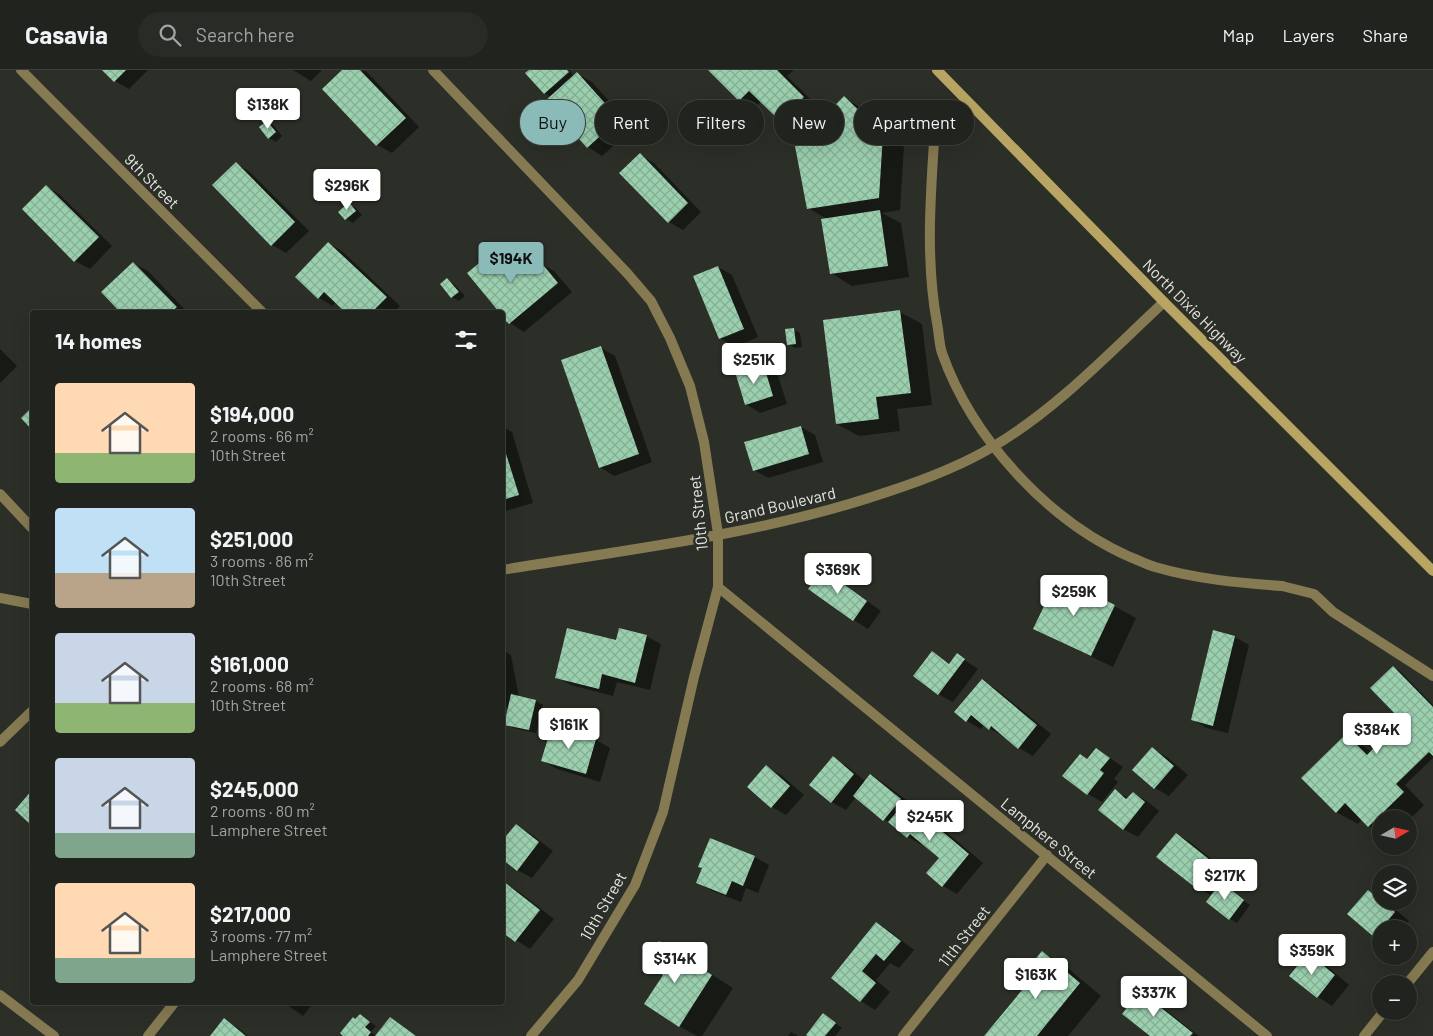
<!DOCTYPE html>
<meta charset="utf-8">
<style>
body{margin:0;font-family:Barlow,sans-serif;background:#292b27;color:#f1f3f6;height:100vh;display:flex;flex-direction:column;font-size:19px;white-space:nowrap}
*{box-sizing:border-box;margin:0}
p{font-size:16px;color:#a2a4a4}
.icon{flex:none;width:28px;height:28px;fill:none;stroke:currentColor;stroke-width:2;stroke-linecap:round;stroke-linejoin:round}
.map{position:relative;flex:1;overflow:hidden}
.details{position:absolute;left:30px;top:240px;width:475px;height:695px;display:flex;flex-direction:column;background:#21231e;border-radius:5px;box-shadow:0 5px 20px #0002,0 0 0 1px #3e403c}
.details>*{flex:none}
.top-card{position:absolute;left:520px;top:30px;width:475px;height:45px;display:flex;gap:10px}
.needle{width:32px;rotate:81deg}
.controls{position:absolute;left:1372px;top:740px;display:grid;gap:10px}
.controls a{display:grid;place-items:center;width:45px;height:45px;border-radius:50%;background:#21231e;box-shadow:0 5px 20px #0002,0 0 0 1px #3e403c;font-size:25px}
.price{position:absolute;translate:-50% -42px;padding:0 11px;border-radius:5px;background:#fff;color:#222;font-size:16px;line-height:32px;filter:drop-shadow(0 1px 2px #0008)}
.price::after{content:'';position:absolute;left:50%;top:30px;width:15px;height:11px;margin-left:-8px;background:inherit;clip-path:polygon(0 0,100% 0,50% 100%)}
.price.active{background:#8bbbb9;color:#111}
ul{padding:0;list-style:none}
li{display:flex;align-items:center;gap:15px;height:125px;padding:0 25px}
li span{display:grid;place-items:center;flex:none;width:140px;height:100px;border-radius:5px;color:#555}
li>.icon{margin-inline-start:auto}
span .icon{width:60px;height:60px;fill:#fffc;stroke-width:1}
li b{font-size:21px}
h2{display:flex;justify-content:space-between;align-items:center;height:60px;padding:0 25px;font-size:21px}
.tag{padding:0 18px;border-radius:22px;background:#21231e;box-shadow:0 5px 20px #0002,0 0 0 1px #3e403c;font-size:18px;line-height:45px}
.tag.active{background:#8bbbb9;color:#111}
header{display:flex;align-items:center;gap:30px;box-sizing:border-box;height:70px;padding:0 25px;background:#21231e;border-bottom:1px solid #3e403c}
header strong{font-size:24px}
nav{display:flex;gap:28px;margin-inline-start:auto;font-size:18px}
.search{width:350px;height:45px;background:#292b27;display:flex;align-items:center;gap:12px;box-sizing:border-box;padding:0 18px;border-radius:28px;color:#a2a4a4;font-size:19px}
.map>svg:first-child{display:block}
.shadow{fill:#0007}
.building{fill:url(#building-cross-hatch)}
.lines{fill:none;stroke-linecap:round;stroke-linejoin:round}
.lane{stroke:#867a52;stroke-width:10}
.street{stroke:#867a52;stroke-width:10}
.secondary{stroke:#b8a563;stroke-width:10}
.labels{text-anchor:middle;stroke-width:5;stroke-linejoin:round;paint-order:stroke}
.street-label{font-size:16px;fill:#e4e6e1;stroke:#2c2f28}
</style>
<header>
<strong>Casavia</strong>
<div class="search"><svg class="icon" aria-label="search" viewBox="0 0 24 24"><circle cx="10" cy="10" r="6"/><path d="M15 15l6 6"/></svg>Search here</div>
<nav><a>Map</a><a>Layers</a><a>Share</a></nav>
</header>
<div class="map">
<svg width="1433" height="966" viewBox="0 0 1433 966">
<defs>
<pattern id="building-cross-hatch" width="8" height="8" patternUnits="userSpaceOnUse" patternTransform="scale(1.25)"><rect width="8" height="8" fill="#9bd0af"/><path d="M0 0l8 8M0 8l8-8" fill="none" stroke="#85ad94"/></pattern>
</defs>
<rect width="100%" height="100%" fill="#2c2f28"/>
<path class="shadow" d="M104,0h44l-19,19 -14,-8z
M293,0h29l-11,11z
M344,0l22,1 53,56 -27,26 -15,-8 -53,-56z
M530,0h39l5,6 3,-2 15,8 41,46 -31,28 -14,-9 -41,-46 4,-4 -7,-4z
M711,0h83l-7,6 30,30 -22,23 -14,-9 -20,-19 -6,7 -15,-8z
M844,28l21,12 39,37 -4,63 -18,3 19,10 8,54 -57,9 -21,-13 -4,-54 -19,-11z
M267,52l7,4 8,10 -6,6 -7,-4z
M640,85l14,8 47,49 -18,18 -14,-8z
M236,93l14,9 59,59 -23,22 -14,-8z
M46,116l14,9 52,51 -22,23 -15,-8 -52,-52z
M350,134l6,4 6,7 -9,8 -7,-4z
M328,173l14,8 58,55 -6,6h-47l-11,-10 -3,4 -14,-8z
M501,176l14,9 14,17 11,-9 14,8 18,21 -48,40 -14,-9 -8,-11h-1l-33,-39z
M133,193l15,8 39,41h-65l-19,-19z
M718,197l14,8 26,62 -23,10 -15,-9z
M447,210l7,4 11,12 -6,5 -7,-4z
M900,242l22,12 10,81 -35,4 3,22 -41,5 -22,-12z
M793,259l7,4 2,14 -7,1 -7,-4z
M601,278l14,8 37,106 -38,14 -14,-9z
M0,279l17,17 -17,17z
M764,298l14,8 9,28 -27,9 -14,-9z
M502,357l10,5 21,71 -31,9z
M801,357l14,8 8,27 -55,16 -14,-8z
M823,501l14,8 44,32 -13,18 -14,-9 -44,-31z
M1114,536l22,12 -23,49 -57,-27 -21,-12z
M1214,562l21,5 14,8 -21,88 -22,-5 -14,-9z
M646,566l15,8 -11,46 -33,-8 -4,14 -42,-11 -14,-8 60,-35z
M502,580l9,5 8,42 17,4 7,4 -7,28 -23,-5 -7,-4 4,-17 -8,1z
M932,583l18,11 7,-9 21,14 -25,33 -15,-8z
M1393,597l7,4 33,34v53l-28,27 19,20 -15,15 -28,-1v14l-12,-7 -7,-7 -4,5 -22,-12 10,-76 25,15 32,-31z
M982,611l14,8 55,45 -18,22 -14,-8 -14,-12 -1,1 -20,-12 -3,4 -14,-8z
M553,657l43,13 14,8 -10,34 -43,-13 -14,-8z
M1097,679l26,18 -9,12 4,3 -16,20 -14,-8 -24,-18 24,-16z
M1153,679l14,8 21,18 -19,21 -14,-8 -21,-18z
M833,688l14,8 19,16 5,-7 14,9 36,27 62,52 -26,31 -14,-8 -2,-28 -18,-15 -1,2 -14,-8 -52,-40 -10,13 -15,-8z
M767,697l14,8 23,20 -18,20 -14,-8z
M1115,721l14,7 4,-5 14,8 12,10 -21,26 -15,-8z
M32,722v32l-15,-14z
M516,755l15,9 22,17 -21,27 -15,-8z
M1176,764l14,8 39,31 -9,10 30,22 -13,18 -7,-4 -18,-23 -16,-9z
M711,769l44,18 14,8 -11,28 -12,-5 -5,14 -29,-11 -14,-8z
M32,793v9l-4,-3z
M504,813l14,8 36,28 -24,30 -28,-18z
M1369,821l12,7v3h4l24,20 -7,8h-21v11l-7,-4z
M877,853l14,9 23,18 -15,18 -9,-5 -14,17 14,12 -15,18 -14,-9 -29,-23z
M660,872l73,46 -31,48h-5l-18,-10z
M1042,882l22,13 37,31 -33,40h-82l43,-52z
M1308,885l15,8 26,22 -17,21 -14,-9 -27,-21z
M1140,923l14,8 45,35h-47z
M283,932h31l-11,14z
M360,945l16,11 -5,6 5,4h-31z
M824,945l18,13 -7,8h-25z
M224,950l14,8 10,8h-37z
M791,962l7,4h-10z"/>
<path class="building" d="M102,0h24l-12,12z
M342,0h18l46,48 -30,28 -54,-57z
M529,0h38l2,2 -25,22 -19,-21z
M708,0h69l27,27 -24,24 -31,-30 -10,10z
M577,2l42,47 -32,29 -42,-47z
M844,26l39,38 -4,64 -72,11 -12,-63z
M267,51l9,11 -8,7 -9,-12z
M640,83l48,50 -20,20 -49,-50z
M236,92l59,60 -24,24 -59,-61z
M46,115l53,52 -25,25 -52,-53z
M349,132l7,9 -11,9 -7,-8z
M880,140l8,56 -58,8 -9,-55z
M328,172l59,55 -15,15h-27l-21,-20 -6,7 -23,-22z
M501,175l23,29 16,-13 18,22 -49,41 -7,-7v-5h-3l-32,-39z
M133,192l44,45 -6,5h-51l-19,-20z
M718,196l26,63 -25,10 -26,-63z
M447,208l12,14 -8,6 -11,-14z
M900,240l11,83 -35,4 3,22 -43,5 -13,-104z
M794,258l2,16 -9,1 -2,-16z
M601,276l38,108 -40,14 -38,-108z
M764,296l9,30 -28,9 -9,-30z
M32,337v23l-11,-12z
M801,356l8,28 -56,17 -9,-29z
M502,371l17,54 -17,5z
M823,499l44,32 -14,20 -45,-32z
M1058,507l57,28 -24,51 -58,-27z
M567,558l49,12 3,-12 28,7 -12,48 -33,-9 -3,15 -44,-11z
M1213,560l22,6 -22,90 -22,-6z
M932,581l17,13 8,-11 8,6 -27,36 -25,-19z
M1393,596l40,41v49l-4,-4 -33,32 8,8 -36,35 -23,-24 -9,10 -35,-35 45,-44 21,21 34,-35 -31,-32z
M982,609l55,46 -19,24 -27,-23 -2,4 -18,-15 -5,7 -12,-10z
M511,624l25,6 -7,30 -25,-5z
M552,655l44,14 -10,35 -45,-13z
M1152,677l22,19 -20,23 -22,-19z
M1096,678l14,10 -10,12 4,3 -17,22 -25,-19 18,-22 7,5z
M833,686l21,18 -23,29 -22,-18z
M766,695l24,21 -19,22 -24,-21z
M870,704l31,25 -18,22 -30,-25z
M1115,719l11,10 7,-7 12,10 -22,28 -25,-20z
M32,720v36l-17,-16z
M906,731l63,53 -27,33 -16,-14 13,-15 -29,-24 -3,4 -19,-16z
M516,754l23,18 -22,29 -15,-12v-18z
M1176,763l39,31 -19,24 -40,-31z
M710,768l45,18 -12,30 -11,-5 -6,14 -30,-12 6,-15 -4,-1z
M503,811l37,29 -25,32 -13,-10z
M1221,812l23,18 -15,20 -23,-18z
M1368,820l27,22 -21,25 -27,-23z
M876,852l25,19 -17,20 -8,-7 -14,17 14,12 -16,19 -29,-24z
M659,871l53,34 -33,52 -35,-23 19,-29 -18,-12z
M1042,881l38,32 -43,53h-53l43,-52 -7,-6z
M1308,883l27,22 -18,23 -28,-22z
M1140,921l53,42 -3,3h-40l-28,-22z
M823,943l13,10 -11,13h-17l-2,-1z
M360,944l10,8 -5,5 6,5 -3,4h-25l-3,-3 13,-16 2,2z
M390,947l26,19h-41z
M224,948l22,18h-36z"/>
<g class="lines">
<path class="lane" d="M1282,516l32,8 19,18 100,64"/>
<path class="street" d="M21,0l241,242
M433,0l194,203 24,28 19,37 20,48 14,56 14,92v53l-24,90 -31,135 -28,73 -57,95 -47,56
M934,72c-4,60 -8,122 3,181 2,10 2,21 5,30 30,85 106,168 188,204 8,3 16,7 25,10 41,12 84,16 127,19
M0,424l32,34
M502,500c129,-21 262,-36 385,-78 37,-12 74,-26 107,-46 64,-38 116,-94 170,-144
M718,517l549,449
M0,528l32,6
M0,672l32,-31
M1407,914l26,-32
M0,925l54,41
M148,966l27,-34
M903,966l144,-181
M1364,966l20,-25"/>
<path class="secondary" d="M937,0l227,232 269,269"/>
</g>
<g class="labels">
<g class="street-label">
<text transform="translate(152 111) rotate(45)" y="6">9th Street</text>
<text transform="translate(1195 241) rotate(45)" y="6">North Dixie Highway</text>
<text transform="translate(780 435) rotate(-13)" y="6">Grand Boulevard</text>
<text transform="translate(698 443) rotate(-96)" y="6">10th Street</text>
<text transform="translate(1049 768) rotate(39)" y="6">Lamphere Street</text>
<text transform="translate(603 836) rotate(-60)" y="6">10th Street</text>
<text transform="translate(964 866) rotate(-52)" y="6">11th Street</text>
</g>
</g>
</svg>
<div class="controls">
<a><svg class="needle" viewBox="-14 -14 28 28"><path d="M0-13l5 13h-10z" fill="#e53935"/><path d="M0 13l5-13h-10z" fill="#a2a4a4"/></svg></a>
<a><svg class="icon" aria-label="layers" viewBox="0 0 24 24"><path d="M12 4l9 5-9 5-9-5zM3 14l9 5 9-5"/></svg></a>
<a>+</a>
<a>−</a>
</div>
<b class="price" style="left:268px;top:60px">$138K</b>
<b class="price" style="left:347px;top:141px">$296K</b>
<b class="price active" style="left:511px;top:214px">$194K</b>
<b class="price" style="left:754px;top:315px">$251K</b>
<b class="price" style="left:838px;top:525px">$369K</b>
<b class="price" style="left:1074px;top:547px">$259K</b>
<b class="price" style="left:569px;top:680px">$161K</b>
<b class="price" style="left:1377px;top:685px">$384K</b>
<b class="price" style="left:930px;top:772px">$245K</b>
<b class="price" style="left:1225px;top:831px">$217K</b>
<b class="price" style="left:1312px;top:906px">$359K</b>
<b class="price" style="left:675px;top:914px">$314K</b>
<b class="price" style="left:1036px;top:930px">$163K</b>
<b class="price" style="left:1154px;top:948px">$337K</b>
<div class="top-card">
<a class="tag active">Buy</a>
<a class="tag">Rent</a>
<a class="tag">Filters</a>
<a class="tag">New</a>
<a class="tag">Apartment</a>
</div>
<section class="details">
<h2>14 homes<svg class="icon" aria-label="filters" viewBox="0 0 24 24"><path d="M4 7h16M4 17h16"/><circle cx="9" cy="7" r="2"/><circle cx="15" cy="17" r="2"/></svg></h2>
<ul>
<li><span style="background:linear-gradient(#ffd9b3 70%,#8fb573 0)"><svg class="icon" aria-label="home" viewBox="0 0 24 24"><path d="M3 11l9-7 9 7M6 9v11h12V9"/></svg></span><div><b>$194,000</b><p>2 rooms · 66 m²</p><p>10th Street</p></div></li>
<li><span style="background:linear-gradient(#bfe0f5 65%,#b9a48a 0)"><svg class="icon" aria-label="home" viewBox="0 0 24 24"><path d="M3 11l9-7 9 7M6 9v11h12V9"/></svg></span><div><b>$251,000</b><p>3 rooms · 86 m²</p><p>10th Street</p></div></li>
<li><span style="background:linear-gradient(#c9d6e8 70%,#8fb573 0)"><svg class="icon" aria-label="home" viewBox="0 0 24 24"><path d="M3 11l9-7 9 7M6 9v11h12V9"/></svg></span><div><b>$161,000</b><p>2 rooms · 68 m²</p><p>10th Street</p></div></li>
<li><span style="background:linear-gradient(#c9d6e8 75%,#7fa58c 0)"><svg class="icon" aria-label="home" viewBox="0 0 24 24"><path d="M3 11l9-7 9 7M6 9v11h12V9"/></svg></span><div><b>$245,000</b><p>2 rooms · 80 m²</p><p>Lamphere Street</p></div></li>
<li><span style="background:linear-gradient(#ffd9b3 75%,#7fa58c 0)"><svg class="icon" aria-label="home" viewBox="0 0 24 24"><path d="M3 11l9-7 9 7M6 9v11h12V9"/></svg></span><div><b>$217,000</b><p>3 rooms · 77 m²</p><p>Lamphere Street</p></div></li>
</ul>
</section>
</div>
